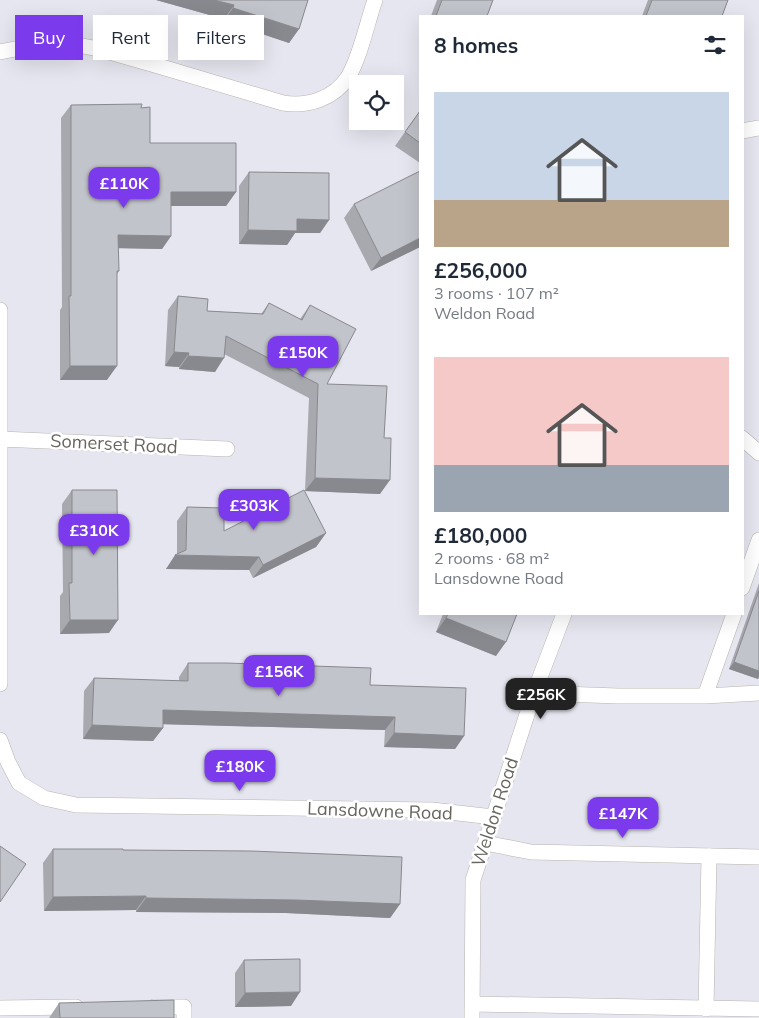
<!DOCTYPE html>
<meta charset="utf-8">
<style>
body{margin:0;font-family:Mulish,sans-serif;background:#f2f2f3;color:#1f2937;height:100vh;display:flex;flex-direction:column;font-size:19px;white-space:nowrap}
*{box-sizing:border-box;margin:0}
p{font-size:16px;color:#747a83}
.icon{flex:none;width:28px;height:28px;fill:none;stroke:currentColor;stroke-width:2;stroke-linecap:round;stroke-linejoin:round}
.map{position:relative;flex:1;overflow:hidden}
.details{position:absolute;left:419px;top:15px;width:325px;height:600px;display:flex;flex-direction:column;background:#fff;border-radius:0px;box-shadow:0 5px 20px #0002}
.details>*{flex:none}
.guide{position:absolute;left:15px;top:15px;width:329px;height:45px;display:flex;gap:10px}
.buttons{position:absolute;left:349px;top:75px;display:grid;gap:10px}
.buttons a{display:grid;place-items:center;width:55px;height:55px;border-radius:0px;background:#fff;box-shadow:0 5px 20px #0002;font-size:25px}
.price{position:absolute;translate:-50% -42px;padding:0 11px;border-radius:10px;background:#7c3aed;color:#fff;font-size:16px;line-height:32px;filter:drop-shadow(0 1px 2px #0008)}
.price::after{content:'';position:absolute;left:50%;top:30px;width:15px;height:11px;margin-left:-8px;background:inherit;clip-path:polygon(0 0,100% 0,50% 100%)}
.price.on{background:#222;color:#fff}
ul{padding:0;list-style:none}
li{display:grid;align-content:center;gap:10px;height:265px;padding:0 15px}
li span{display:grid;place-items:center;height:155px;border-radius:0px;color:#555}
li>.icon{margin-inline-start:auto}
span .icon{width:90px;height:90px;fill:#fffc;stroke-width:1}
li b{font-size:21px}
h2{display:flex;justify-content:space-between;align-items:center;height:60px;padding:0 15px;font-size:21px}
.tag{padding:0 18px;border-radius:0px;background:#fff;box-shadow:0 5px 20px #0002;font-size:18px;line-height:45px}
.tag.on{background:#7c3aed;color:#fff}
.map>svg:first-child{display:block}
.lines{fill:none;stroke-linecap:round;stroke-linejoin:round}
.lane-casing{stroke:#b6b5af;stroke-width:16}
.street-casing{stroke:#b6b5af;stroke-width:16}
.lane{stroke:#fff;stroke-width:15}
.street{stroke:#fff;stroke-width:15}
.wall{fill:#a7a9af}
.shaded-wall{fill:#88898e}
.building{fill:#c2c4cb;stroke:#88898e}
.labels{text-anchor:middle;stroke-width:5;stroke-linejoin:round;paint-order:stroke}
.street-label{font-size:18px;fill:#67655e;stroke:#fff}
</style>
<div class="map">
<svg width="759" height="1018" viewBox="0 0 759 1018">
<rect width="100%" height="100%" fill="#e6e6f0"/>
<g class="lines">
<defs>
<path id="lane" d="M742,438l17,15
M742,588l17,-48
M734,614l-29,82 54,-3
M534,693l84,3h87
M473,1004l286,5
M154,1007h30v11
M0,1008l76,-1
M706,1009l3,-153"/>
<path id="street" d="M0,52l46,-9 26,1 27,5 56,16 128,38c24,4 51,-4 65,-26 12,-19 19,-54 27,-77
M742,131l17,-3
M0,310v374
M1,439l226,10
M0,740l8,22 11,21 25,15 32,7 356,5 61,7
M485,843l46,9 228,5
M472,1018l1,-138 61,-187 30,-79"/>
</defs>
<use href="#lane" class="lane-casing"/>
<use href="#street" class="street-casing"/>
<use href="#lane" class="lane"/>
<use href="#street" class="street"/>
</g>
<path class="wall" d="M156,0h152l-9,29 -10,14 -65,-22v-2z
M437,0h56l-6,16h-56z
M648,0h80l-6,16h-80z
M71,105l70,3 9,35 86,49 -10,14h-55v30l-9,13 -44,-1 1,23 -2,3 -10,106h-47v-70l2,-3 -1,-189z
M420,111v52l-25,-17z
M249,172l80,48 -9,13h-25l-8,12 -48,-1v-58z
M354,204l66,43 -49,24 -27,-53z
M178,296l29,15 54,3 8,-11 31,16 10,-14 17,79 53,110 -75,-3 4,-93 -85,-44 -9,18 -36,-3v-2l-14,-1 3,-56z
M72,490l37,143 -49,1v-38l3,-4 -1,-88z
M187,507l37,24 102,2 -10,14 -63,31 -4,-8 -83,-1 11,-14v-34z
M759,583v94l-1,2 -29,-10z
M443,614h74l-21,42 -60,-24z
M188,663l182,22 94,51 -9,13 -71,-2 1,-17 -222,-6v4l-10,13 -70,-2 1,-48 10,-13 85,3v-4z
M53,849l70,1 277,54 -10,14 -104,-5 -150,-1v-2l-92,1 -1,-48z
M244,960l47,46 -56,1v-34z
M59,1003l115,15h-125z"/>
<path class="shaded-wall" d="M156,0h58l20,5 -10,14z
M233,8l66,21 -10,14 -65,-22z
M171,192h65l-10,14h-64z
M297,219l32,1 -9,13h-25l-8,12 -48,-1 9,-14z
M118,235l53,1 -9,13 -53,-1z
M420,238v9l-49,24 10,-13z
M174,352l15,1 -10,14 -14,-1z
M188,356l36,2 -9,14 -36,-3z
M70,366h47l-10,14h-47z
M315,478l75,2 -10,14 -75,-3z
M326,533l-10,14 -63,31 10,-13z
M175,555l84,2 -10,13 -83,-1z
M446,618l60,24 -10,14 -60,-24z
M70,620h48l-9,13 -49,1z
M734,662l25,9v6l-1,2 -29,-10z
M163,710l232,7 -10,13 -231,-6z
M92,725l71,3 -10,13 -70,-2z
M394,733l70,3 -9,13 -71,-2z
M146,896l-10,14 -92,1 9,-14z
M146,898l150,2 104,4 -10,14 -104,-5 -150,-1z
M300,992l-9,14 -56,1 10,-14z"/>
<path class="building" d="M214,0h94l-9,29 -66,-21 1,-3z
M442,0h51l-6,16h-51z
M652,0h76l-6,16h-76z
M142,104l-1,4 9,-1v36h86v49h-65v44l-53,-1 1,36h-2v95h-47l-1,-70h2v-191z
M420,111v32l-15,-11z
M420,171v67l-39,20 -27,-54z
M249,172l80,1v47l-32,-1v12l-49,-1z
M178,296l30,3 -1,12 56,3 6,-11 33,17 8,-15 46,24 -29,55 60,2 -3,52h7l-1,42 -75,-2 3,-94 -92,-48 -2,22 -36,-2 1,-3 -15,-1z
M72,490h45l1,130h-48l-1,-37h3z
M304,490l22,43 -63,32 -4,-8 -84,-2 11,-5 1,-43 37,1v23z
M759,591v80l-25,-9z
M448,614h69l-11,28 -60,-24z
M188,663h38l145,5 -1,17 96,3 -2,48 -70,-3 1,-16 -232,-7v18l-71,-3 2,-47 94,3z
M0,846l26,18 -26,38z
M53,849h70v1l128,1 151,6 -2,47 -104,-4 -150,-2v-2l-93,1z
M300,959v33l-55,1 -1,-33z
M174,1000v18h-114l-1,-15z"/>
<g class="labels">
<g class="street-label">
<text transform="translate(114 444) rotate(3)" y="6">Somerset Road</text>
<text transform="translate(380 811) rotate(2)" y="6">Lansdowne Road</text>
<text transform="translate(495 812) rotate(-72)" y="6">Weldon Road</text>
</g>
</g>
</svg>
<div class="buttons">
<a><svg class="icon" aria-label="locate" viewBox="0 0 24 24"><circle cx="12" cy="12" r="6"/><path d="M12 2v4M12 18v4M2 12h4M18 12h4"/></svg></a>
</div>
<b class="price" style="left:124px;top:209px">£110K</b>
<b class="price" style="left:303px;top:378px">£150K</b>
<b class="price" style="left:254px;top:531px">£303K</b>
<b class="price" style="left:94px;top:556px">£310K</b>
<b class="price" style="left:279px;top:697px">£156K</b>
<b class="price on" style="left:541px;top:720px">£256K</b>
<b class="price" style="left:240px;top:792px">£180K</b>
<b class="price" style="left:623px;top:839px">£147K</b>
<div class="guide">
<a class="tag on">Buy</a>
<a class="tag">Rent</a>
<a class="tag">Filters</a>
</div>
<section class="details">
<h2>8 homes<svg class="icon" aria-label="filters" viewBox="0 0 24 24"><path d="M4 7h16M4 17h16"/><circle cx="9" cy="7" r="2"/><circle cx="15" cy="17" r="2"/></svg></h2>
<ul>
<li><span style="background:linear-gradient(#c9d6e8 70%,#b9a48a 0)"><svg class="icon" aria-label="home" viewBox="0 0 24 24"><path d="M3 11l9-7 9 7M6 9v11h12V9"/></svg></span><div><b>£256,000</b><p>3 rooms · 107 m²</p><p>Weldon Road</p></div></li>
<li><span style="background:linear-gradient(#f6c9c9 70%,#9aa5b1 0)"><svg class="icon" aria-label="home" viewBox="0 0 24 24"><path d="M3 11l9-7 9 7M6 9v11h12V9"/></svg></span><div><b>£180,000</b><p>2 rooms · 68 m²</p><p>Lansdowne Road</p></div></li>
</ul>
</section>
</div>
